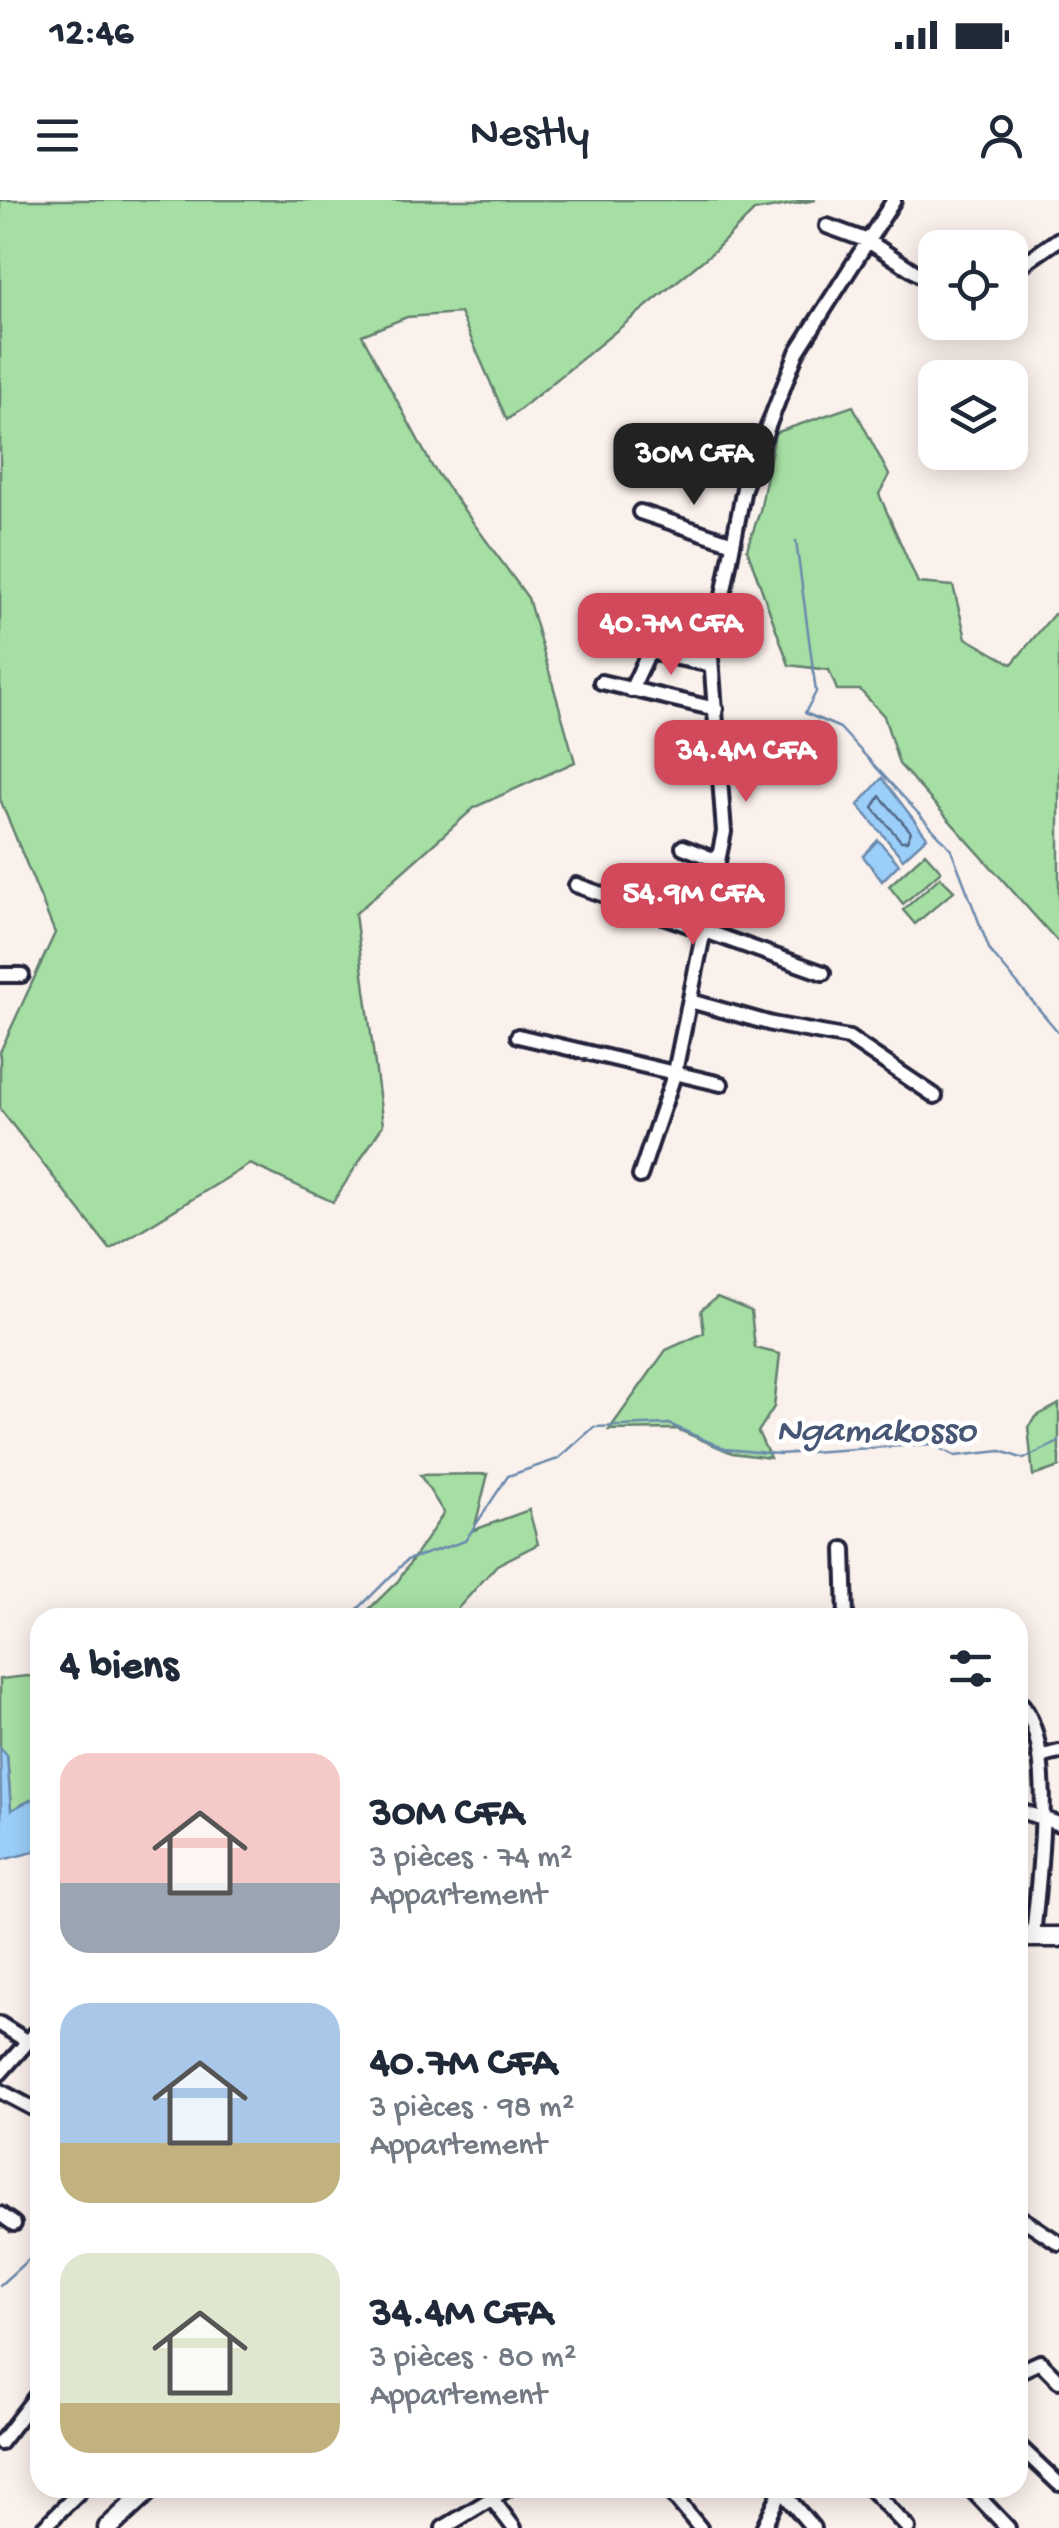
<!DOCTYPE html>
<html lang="fr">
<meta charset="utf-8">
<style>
body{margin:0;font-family:"Gochi Hand",sans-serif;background:#f6f6f7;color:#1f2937;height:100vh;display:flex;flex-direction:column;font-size:38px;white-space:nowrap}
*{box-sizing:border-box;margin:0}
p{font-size:32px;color:#747a83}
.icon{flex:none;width:55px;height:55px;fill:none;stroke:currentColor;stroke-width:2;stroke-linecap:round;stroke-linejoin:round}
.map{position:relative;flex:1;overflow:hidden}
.side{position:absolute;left:30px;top:1408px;width:998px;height:890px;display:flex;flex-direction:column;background:#fff;border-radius:30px;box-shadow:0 5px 25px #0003}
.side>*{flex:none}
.fabs{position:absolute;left:918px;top:30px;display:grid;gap:20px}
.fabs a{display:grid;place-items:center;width:110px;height:110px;border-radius:20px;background:#fff;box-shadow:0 5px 25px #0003;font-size:50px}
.price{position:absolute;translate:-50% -85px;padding:0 22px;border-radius:20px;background:#d1495b;color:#fff;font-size:32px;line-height:65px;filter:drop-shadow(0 2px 5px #0008)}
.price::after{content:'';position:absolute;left:50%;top:60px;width:30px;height:22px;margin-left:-15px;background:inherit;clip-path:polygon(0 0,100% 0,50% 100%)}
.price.current{background:#222;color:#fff}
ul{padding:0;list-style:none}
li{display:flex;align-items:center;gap:30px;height:250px;padding:0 30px}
li span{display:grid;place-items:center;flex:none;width:280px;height:200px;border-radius:30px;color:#555}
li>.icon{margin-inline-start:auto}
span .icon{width:120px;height:120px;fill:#fffc;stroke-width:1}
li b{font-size:42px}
h2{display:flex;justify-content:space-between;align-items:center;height:120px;padding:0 30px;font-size:42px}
.status{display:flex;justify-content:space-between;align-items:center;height:70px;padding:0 50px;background:#fff;direction:ltr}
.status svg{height:28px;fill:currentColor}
header{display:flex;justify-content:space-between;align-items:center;height:130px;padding:0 30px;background:#fff;font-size:45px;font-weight:600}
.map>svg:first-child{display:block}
.green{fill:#a6dfa3;stroke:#64806f;stroke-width:2.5}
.water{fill:#9bcff9;stroke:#6b8aad;stroke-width:2.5}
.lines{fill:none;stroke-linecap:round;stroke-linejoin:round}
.shore{stroke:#526787;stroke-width:2.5}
.stream{stroke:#6b8aad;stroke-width:2.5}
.minor-casing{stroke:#22223b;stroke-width:20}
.major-casing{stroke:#22223b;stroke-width:25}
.minor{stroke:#fff;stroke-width:12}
.major{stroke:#fff;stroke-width:18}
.labels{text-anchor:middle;stroke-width:9;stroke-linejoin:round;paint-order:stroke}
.water-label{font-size:38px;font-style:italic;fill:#465674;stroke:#fff}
</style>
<div class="status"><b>12:46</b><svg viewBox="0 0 49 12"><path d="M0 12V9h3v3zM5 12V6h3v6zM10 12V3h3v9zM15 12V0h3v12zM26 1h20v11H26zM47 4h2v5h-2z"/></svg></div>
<header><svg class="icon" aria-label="menu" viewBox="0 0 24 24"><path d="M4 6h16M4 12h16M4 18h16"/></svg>Nestly<svg class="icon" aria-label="person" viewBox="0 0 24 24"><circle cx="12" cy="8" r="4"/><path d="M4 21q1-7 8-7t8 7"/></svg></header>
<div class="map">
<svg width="1059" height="2328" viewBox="0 0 1059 2328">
<rect width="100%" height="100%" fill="#fbf1ec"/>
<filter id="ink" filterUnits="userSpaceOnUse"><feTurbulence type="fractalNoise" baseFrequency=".01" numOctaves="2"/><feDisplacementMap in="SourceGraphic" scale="20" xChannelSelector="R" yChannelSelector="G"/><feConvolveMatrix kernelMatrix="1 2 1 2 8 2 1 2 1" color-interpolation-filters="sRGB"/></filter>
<g filter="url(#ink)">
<path class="green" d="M0,0h816l-62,11 -41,41 -206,168 -47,-107 -53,4 -45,18 70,131 96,132 47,164 -100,45 -120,107 28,211 -50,77 -83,-38 -140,85 -110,-140v-57l55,-119 -55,-134z
M853,206l36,69 -10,19 39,89 35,3 13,52 46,26 42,-50 5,4v325l-160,-179 -15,-48 -24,-26h-23l-8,-20 -40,-5 -42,-116 13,-38 15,-78z
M925,653l16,18 -38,33 -14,-18z
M940,677l14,14 -39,33 -12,-14z
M717,1097l34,14 4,37 25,6 -6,53 -16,25 12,26 -38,-5 -55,-24 -68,1 57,-80 38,-17 -3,-23z
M1059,1204v63l-26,9 -5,-49 9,-11z
M488,1274l-14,56 55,-20 9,34 -41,21 -47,52h-89l37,-36 46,-68 -24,-38z
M27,1476l13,2v117l-29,16 -4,-56 -7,-7v-69z"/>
<path class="water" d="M882,578l45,59 -24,22 -45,-54z
M878,640l21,24 -17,17 -19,-25z
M0,1548l7,7 4,55 29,-15v42l-6,15 -32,8z"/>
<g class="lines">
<path class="shore" d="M880,596l31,36 -4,9h-6l-28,-33z"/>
<path class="stream" d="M796,341l20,151 -11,21 35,15 111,121 39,102 69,82
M349,1418l58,-58 58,-19 43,-65 50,-17 36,-32 75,-3 56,25 54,5 152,-10 24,12 46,-5 23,8 35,-17
M0,2085l40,-36"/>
<defs>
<path id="minor" d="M827,26l41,15 67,44
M1010,73l49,-34
M640,312l93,31
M601,482l115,27
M631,490l18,-38 62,13
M683,647l35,14
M576,685l247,88
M0,775h22
M690,801l82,23 77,14 86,58
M518,836l203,48
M640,976l35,-104 49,-240 -13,-175 33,-169 53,-136 97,-152
M844,1349l2,69
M1018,1500c41,40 20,181 15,237
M1039,1557l20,-5
M1018,1610l41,14
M0,1824l27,17
M0,1873l40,-45
M0,1891l40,21
M0,2014l14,10
M1018,2016l41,27
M1018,2172l22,-10 19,19
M0,2243l40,-52
M1018,2245l41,39
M667,2288l33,40
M779,2288l34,40
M870,2288l38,40
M970,2288l38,40
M492,2299l22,29
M43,2328l40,-40
M443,2328l66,-40
M763,2328l19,-40"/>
<path id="major" d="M1018,1737h41
M108,2328l43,-40"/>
</defs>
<use href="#minor" class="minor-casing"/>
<use href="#major" class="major-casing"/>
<use href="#minor" class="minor"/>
<use href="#major" class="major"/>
</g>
</g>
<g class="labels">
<g class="water-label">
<text x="876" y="1240">Ngamakosso</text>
</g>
</g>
</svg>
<div class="fabs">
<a><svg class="icon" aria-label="locate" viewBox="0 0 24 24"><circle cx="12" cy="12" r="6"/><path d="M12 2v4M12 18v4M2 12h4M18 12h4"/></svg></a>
<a><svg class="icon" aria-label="layers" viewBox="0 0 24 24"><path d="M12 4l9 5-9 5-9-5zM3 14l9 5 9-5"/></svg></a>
</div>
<b class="price current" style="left:694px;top:308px">30M CFA</b>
<b class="price" style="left:671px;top:478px">40.7M CFA</b>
<b class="price" style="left:746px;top:605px">34.4M CFA</b>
<b class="price" style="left:693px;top:748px">54.9M CFA</b>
<section class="side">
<h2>4 biens<svg class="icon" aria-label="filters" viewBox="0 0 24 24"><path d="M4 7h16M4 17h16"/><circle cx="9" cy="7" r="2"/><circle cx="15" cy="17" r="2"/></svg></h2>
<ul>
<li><span style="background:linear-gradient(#f6c9c9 65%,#9aa5b1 0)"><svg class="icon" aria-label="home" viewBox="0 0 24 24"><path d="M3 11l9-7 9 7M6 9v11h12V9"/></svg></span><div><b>30M CFA</b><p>3 pièces · 74 m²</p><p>Appartement</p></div></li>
<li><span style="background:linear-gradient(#a9c7e8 70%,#c2b280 0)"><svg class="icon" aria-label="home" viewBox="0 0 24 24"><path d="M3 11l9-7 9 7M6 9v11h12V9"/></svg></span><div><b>40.7M CFA</b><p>3 pièces · 98 m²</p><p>Appartement</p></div></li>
<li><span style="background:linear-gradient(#dfe7d0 75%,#c2b280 0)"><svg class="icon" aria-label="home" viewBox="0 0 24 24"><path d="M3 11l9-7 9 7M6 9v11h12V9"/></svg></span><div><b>34.4M CFA</b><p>3 pièces · 80 m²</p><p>Appartement</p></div></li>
</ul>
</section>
</div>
